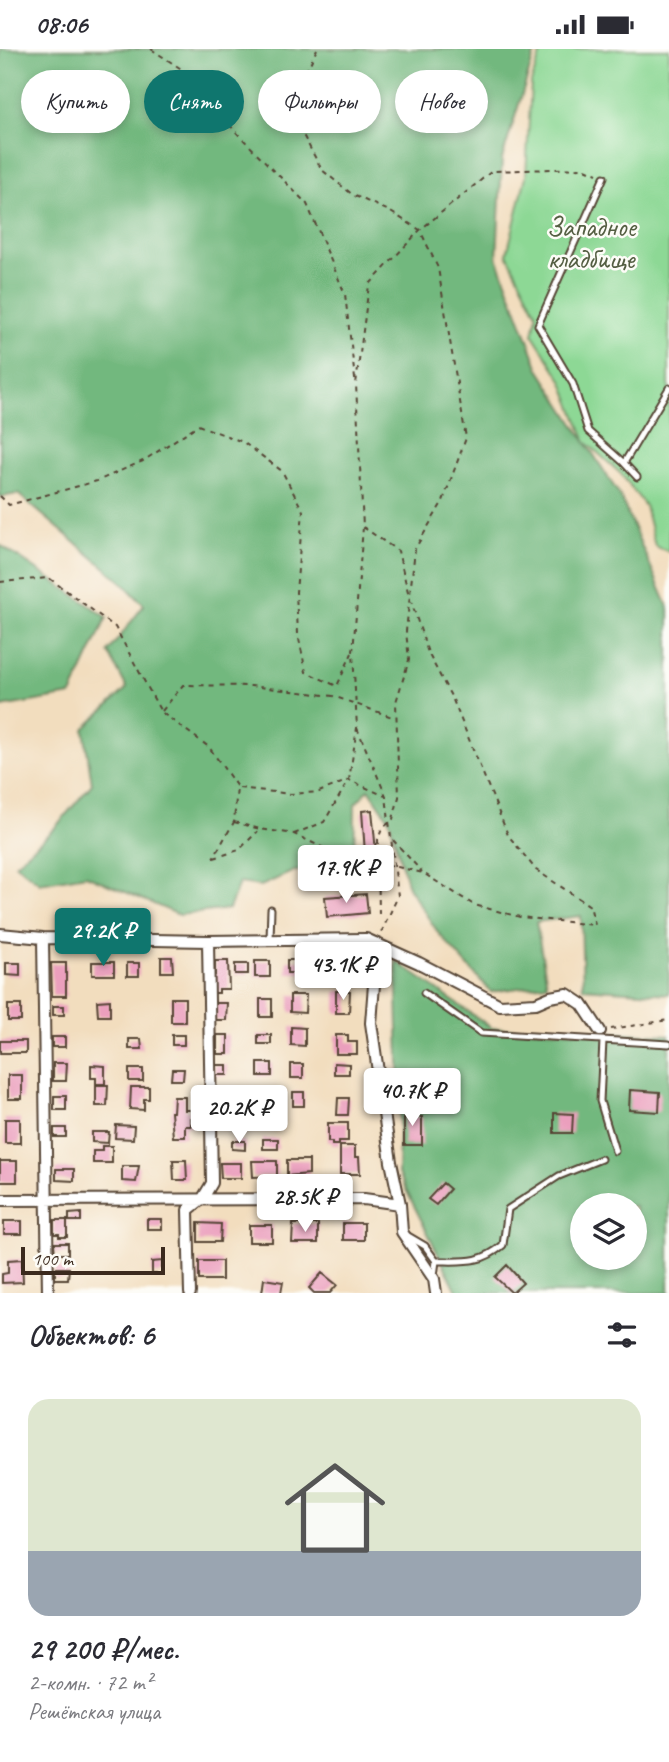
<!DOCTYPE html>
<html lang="ru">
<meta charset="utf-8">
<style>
body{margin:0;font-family:Caveat,sans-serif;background:#f7f7f7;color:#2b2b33;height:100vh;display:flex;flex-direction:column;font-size:26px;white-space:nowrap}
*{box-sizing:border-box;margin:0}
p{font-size:23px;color:#7c7c81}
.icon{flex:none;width:38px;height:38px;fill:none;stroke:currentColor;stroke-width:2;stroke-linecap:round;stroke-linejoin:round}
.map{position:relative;height:1244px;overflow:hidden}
.panel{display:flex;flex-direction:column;background:#fff;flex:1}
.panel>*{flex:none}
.banner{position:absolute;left:21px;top:21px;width:628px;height:63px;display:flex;gap:14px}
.tools{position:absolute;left:570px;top:1144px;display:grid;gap:14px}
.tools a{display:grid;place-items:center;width:77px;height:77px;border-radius:50%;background:#fff;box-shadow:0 4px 10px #0003;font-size:35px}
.scale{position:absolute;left:21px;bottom:18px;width:144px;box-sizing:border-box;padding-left:7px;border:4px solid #3b2a1e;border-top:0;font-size:19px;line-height:24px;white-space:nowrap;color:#3b2a1e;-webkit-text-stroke:5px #fdfcf7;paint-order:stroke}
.price{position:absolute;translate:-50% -60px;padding:0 16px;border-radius:7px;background:#fff;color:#222;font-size:23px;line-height:46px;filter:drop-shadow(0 2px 4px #0008)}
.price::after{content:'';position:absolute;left:50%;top:42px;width:21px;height:16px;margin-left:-10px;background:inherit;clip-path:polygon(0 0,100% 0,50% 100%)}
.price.on{background:#0f766e;color:#fff}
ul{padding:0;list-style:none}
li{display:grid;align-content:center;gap:14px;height:371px;padding:0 28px}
li span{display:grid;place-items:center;height:217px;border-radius:21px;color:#555}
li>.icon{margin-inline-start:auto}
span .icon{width:126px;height:126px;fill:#fffc;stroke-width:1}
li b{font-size:30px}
h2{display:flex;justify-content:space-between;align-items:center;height:84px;padding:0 28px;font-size:30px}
.pill{padding:0 24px;border-radius:32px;background:#fff;box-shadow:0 4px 10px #0003;font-size:24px;line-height:63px}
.pill.on{background:#0f766e;color:#fff}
.status{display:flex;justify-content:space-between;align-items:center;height:49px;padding:0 35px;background:#fff;direction:ltr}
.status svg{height:19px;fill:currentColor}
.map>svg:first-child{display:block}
.green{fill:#8dd895;stroke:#64815a;stroke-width:2}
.forest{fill:#72b87e;stroke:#56714e;stroke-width:2;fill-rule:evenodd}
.building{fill:#eb9fbd}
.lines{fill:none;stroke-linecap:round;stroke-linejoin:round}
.service-casing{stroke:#564536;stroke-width:9}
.minor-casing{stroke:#564536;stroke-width:14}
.path{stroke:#564536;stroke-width:2;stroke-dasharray:5 5;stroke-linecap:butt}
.service{stroke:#fff;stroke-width:5}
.minor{stroke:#fff;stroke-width:10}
.labels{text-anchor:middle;stroke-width:5;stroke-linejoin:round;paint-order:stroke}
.park-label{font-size:28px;fill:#545e42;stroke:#fdfcf7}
</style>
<div class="status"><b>08:06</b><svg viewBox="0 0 49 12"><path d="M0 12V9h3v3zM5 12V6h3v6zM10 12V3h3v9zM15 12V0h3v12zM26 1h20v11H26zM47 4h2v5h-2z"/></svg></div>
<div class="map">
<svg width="669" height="1244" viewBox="0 0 669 1244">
<rect width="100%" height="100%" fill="#fdfcf7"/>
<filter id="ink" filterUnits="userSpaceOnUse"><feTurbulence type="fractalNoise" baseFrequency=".0143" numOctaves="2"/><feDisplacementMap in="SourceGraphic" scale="14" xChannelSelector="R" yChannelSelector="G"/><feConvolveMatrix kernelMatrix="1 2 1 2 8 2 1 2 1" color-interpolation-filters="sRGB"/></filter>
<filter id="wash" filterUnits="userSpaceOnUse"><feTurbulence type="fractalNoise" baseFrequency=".00686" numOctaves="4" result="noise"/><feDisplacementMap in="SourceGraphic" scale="28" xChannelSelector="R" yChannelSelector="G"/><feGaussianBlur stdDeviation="1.57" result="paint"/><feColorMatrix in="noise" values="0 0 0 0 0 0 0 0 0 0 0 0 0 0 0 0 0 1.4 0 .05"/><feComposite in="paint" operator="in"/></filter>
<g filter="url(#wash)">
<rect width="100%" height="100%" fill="#f2ddbe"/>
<path class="green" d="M542,0h127v503l-14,-6 -10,-40 -24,-32 -35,-32 -24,-62 -29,-45 4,-21 -30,-60 19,-78 5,-93z"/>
<path class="forest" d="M0,0h536l-34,110 -5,98 42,112 81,127 49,113v385l-86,-6 -2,-72 -45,6 11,62 -56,8 -52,-58 -31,-47 -19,-68 -20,-30 -14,15 -1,67h-60l-33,15 -22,-3 -10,26 -50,6 -93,-40 -46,8 -25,-19 38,-34 39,-46 -8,-55 43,-41 -19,-36 36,-47 -22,-23 -104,-88 -18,3z
M0,496l107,72 -36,78 -70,12z
M396,912l96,67 177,7v258h-211l-60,-119 2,-78zM583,1157h52v52h-52z"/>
<g id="blocks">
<path class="building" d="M372,761l4,42 -11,1 -3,-42z
M366,845l2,19 -41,4 -2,-20z
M161,908h11l1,15h-12z
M337,910h11v20h-11z
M287,911h16v13h-16z
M215,912h13l1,28h-10v4h-9v-18h5z
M255,912h15v16h-15z
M92,913h22v13h-22z
M6,914h14v13l-14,-1z
M51,914h15v33h-14z
M127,914h12v13h-12z
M235,915h13v10h-13z
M336,942h14l-1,22h-13z
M290,946h16l-1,18 -15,-1z
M171,949h14v24h-14z
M260,950h12v18h-12z
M110,951v16h-12l-1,-15z
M215,954h12l-1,17h-11z
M8,956h13v16h-13z
M53,957h11v9h-11z
M291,978l14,1v18l-14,-1z
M172,986h12v10h-12z
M217,986h11v19h-11z
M258,986h13v9h-13z
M336,986h12v7h9v12h-21z
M52,988h13v10h-13z
M129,990h12l1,10h-13z
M0,992h26v12h-26z
M53,1014h14l-1,18h-13z
M258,1014h14v13h-14z
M334,1014l15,1v10h-15z
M291,1015h12v14h-12z
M91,1016l14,1v18h-9v-6h-5z
M215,1016h12v10h-12z
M129,1020h14v12h-14z
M172,1020h12l-1,11h-12z
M8,1026h14v24h-14z
M96,1036h12l-1,21h-11z
M131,1038h18v12h-5v11l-14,-1z
M211,1040h28v7h-5v9h-4v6h-14v-14h-5z
M630,1041l30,2 -1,20 -30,-2z
M293,1043h11v14h-11z
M54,1047h12v14h-12z
M174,1048h11v13h6v16h-6v11h-12l-2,-25h2z
M338,1049h11l-1,17h-11z
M259,1055h14v11h-15z
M404,1059h10v9h8v28h-18z
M554,1064l19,1 -1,19h-18z
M5,1070h15v24h-15z
M328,1074h20v18h-9v4h-7v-3h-4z
M116,1076l18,1 -1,13 -18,-1z
M54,1079h12v9h-12z
M92,1083h17l-1,11 -16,-1z
M263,1090h15v10h-15z
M232,1092h13v9l-13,-1z
M102,1097h10v17h-19v-12h9z
M340,1097h15v11h4l1,17h-20z
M173,1111h13l1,20h-13z
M287,1111h22v14l-22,2z
M0,1112h17v21h-17z
M252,1112h25v15l-24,1z
M220,1114h21v15h-20z
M122,1117h17l-3,16 -14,-1z
M56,1120h18v12l-18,-1z
M443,1134l7,6 -14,16 -8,-6z
M81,1164v8h-12v-7z
M147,1170h15v10h-15z
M54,1171h13v17h-8v-3h-5z
M4,1172h18v13h-18z
M198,1174l23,1 -1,18h-22z
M343,1174h21v17h-21z
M293,1175h25v19h-26z
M249,1176h23v17h-23z
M54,1194h14v11h-13z
M22,1210l1,23 -21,1v-9l6,-1v-13z
M162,1212v13h-10v-12z
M199,1212h23v19h-23z
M507,1216l16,18 -11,10 -17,-16z
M55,1219h14l-1,11h-13z
M322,1224l15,12 -7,8h-16l-5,-5z
M264,1230l19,3 -2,11h-19z"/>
</g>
</g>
<g filter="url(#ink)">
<use href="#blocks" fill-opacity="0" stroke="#564536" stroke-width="2"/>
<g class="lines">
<defs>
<path id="service" d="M604,128l-66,148 35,59 15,47 36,32 13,14
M624,414l45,-75
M270,890l1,-30
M424,944l57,40 188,11
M603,992l-3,60 15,50
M408,1187l17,10 11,15 -2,15
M436,1212c28,0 45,3 67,-16l5,-36 51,-33 42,-17"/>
<path id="minor" d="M0,885l43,4 165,3 158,-2 53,24 81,42 36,-2 14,-6 17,-3 15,10 18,27
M43,889l5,355
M375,894l1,16 -5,64 20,139 9,42 2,28 32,47 2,14
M0,1151l364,-1 36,5
M190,1244l-2,-83 15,-12 9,-15 -4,-242"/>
</defs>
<use href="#service" class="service-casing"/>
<use href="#minor" class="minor-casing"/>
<path class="path" d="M151,0l38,25 45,56 73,74 38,90 10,85
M317,0l-11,23 -3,63 19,35 31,25 36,16 31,19 18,38 28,170 -23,63 -28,48 -9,82 3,29 -13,42 3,95 -6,22 -11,10 -4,10 1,78
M0,447l9,9 88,-24 46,-20 55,-36 45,17 39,29 21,40 -7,81 2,42 8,38 31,14 15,-33
M363,478l35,24 11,45
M0,533l49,-4 66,49 46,85 48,35 28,40 -3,35 -21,36
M162,662l21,-26 68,1 82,10 62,22
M357,679l29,68 12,100 -17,37
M239,739l52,6 28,-2 30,-12 36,16
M234,773l26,7 34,5 36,17 93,22 51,32 46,12 75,8 -5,-19 -54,-36 -28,-35 -55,-135 -25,-47 -17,-52
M294,785l30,-12 25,-42 8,-52 -4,-76 10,-125 -7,-143 13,-99 51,-55 72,-59 91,-3 14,6
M393,791l29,32
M214,809l25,-8 19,-19
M611,980l58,-9"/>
<use href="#service" class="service"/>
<use href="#minor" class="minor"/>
</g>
</g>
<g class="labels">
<g class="park-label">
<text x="591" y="187">Западное<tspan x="591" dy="32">кладбище</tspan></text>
</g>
</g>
</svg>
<div class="tools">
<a><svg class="icon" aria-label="layers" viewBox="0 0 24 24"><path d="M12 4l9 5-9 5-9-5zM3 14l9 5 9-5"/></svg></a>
</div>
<div class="scale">100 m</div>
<b class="price" style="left:346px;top:856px">17.9K ₽</b>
<b class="price on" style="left:103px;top:919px">29.2K ₽</b>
<b class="price" style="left:343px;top:953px">43.1K ₽</b>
<b class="price" style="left:412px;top:1079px">40.7K ₽</b>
<b class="price" style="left:239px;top:1096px">20.2K ₽</b>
<b class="price" style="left:305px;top:1185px">28.5K ₽</b>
<div class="banner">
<a class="pill">Купить</a>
<a class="pill on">Снять</a>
<a class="pill">Фильтры</a>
<a class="pill">Новое</a>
</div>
</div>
<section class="panel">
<h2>Объектов: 6<svg class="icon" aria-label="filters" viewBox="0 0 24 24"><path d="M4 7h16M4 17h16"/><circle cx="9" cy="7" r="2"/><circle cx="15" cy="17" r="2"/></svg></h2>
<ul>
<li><span style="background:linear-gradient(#dfe7d0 70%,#9aa5b1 0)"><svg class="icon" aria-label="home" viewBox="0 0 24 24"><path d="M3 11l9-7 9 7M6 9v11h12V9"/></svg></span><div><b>29 200 ₽/мес.</b><p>2-комн. · 72 m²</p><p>Решётская улица</p></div></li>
</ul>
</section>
